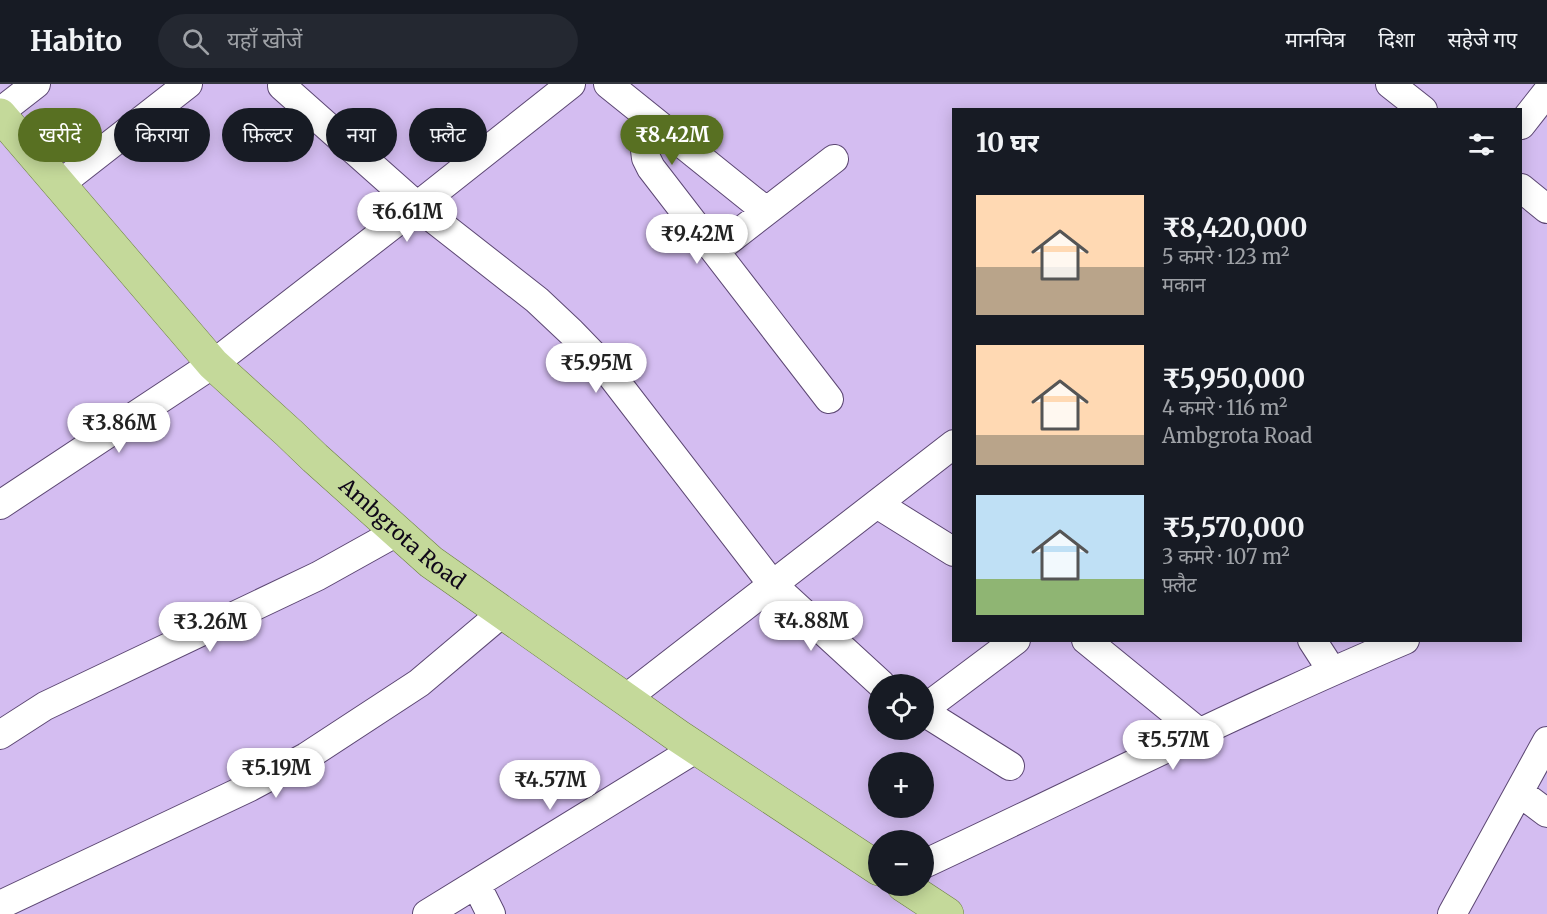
<!DOCTYPE html>
<html lang="hi">
<meta charset="utf-8">
<style>
body{margin:0;font-family:Merriweather,"Noto Sans Devanagari",serif;background:#242831;color:#f1f3f6;height:100vh;display:flex;flex-direction:column;font-size:22px;white-space:nowrap}
*{box-sizing:border-box;margin:0}
p{font-size:20px;color:#9ea1a6}
.icon{flex:none;width:33px;height:33px;fill:none;stroke:currentColor;stroke-width:2;stroke-linecap:round;stroke-linejoin:round}
.map{position:relative;flex:1;overflow:hidden}
.panel{position:absolute;left:952px;top:24px;width:570px;height:534px;display:flex;flex-direction:column;background:#171b24;border-radius:0px;box-shadow:0 3px 15px #0003}
.panel>*{flex:none}
.guide{position:absolute;left:18px;top:24px;width:570px;height:54px;display:flex;gap:12px}
.tools{position:absolute;left:868px;top:590px;display:grid;gap:12px}
.tools a{display:grid;place-items:center;width:66px;height:66px;border-radius:50%;background:#171b24;box-shadow:0 3px 15px #0003;font-size:30px}
.price{position:absolute;translate:-50% -51px;padding:0 14px;border-radius:21px;background:#fff;color:#222;font-size:20px;line-height:39px;filter:drop-shadow(0 2px 3px #0008)}
.price::after{content:'';position:absolute;left:50%;top:36px;width:18px;height:14px;margin-left:-9px;background:inherit;clip-path:polygon(0 0,100% 0,50% 100%)}
.price.current{background:#587022;color:#fff}
ul{padding:0;list-style:none}
li{display:flex;align-items:center;gap:18px;height:150px;padding:0 24px}
li span{display:grid;place-items:center;flex:none;width:168px;height:120px;border-radius:0px;color:#555}
li>.icon{margin-inline-start:auto}
span .icon{width:72px;height:72px;fill:#fffc;stroke-width:1}
li b{font-size:26px}
h2{display:flex;justify-content:space-between;align-items:center;height:72px;padding:0 24px;font-size:26px}
.chip{padding:0 21px;border-radius:27px;background:#171b24;box-shadow:0 3px 15px #0003;font-size:21px;line-height:54px}
.chip.current{background:#587022;color:#fff}
header{display:flex;align-items:center;gap:36px;box-sizing:border-box;height:84px;padding:0 30px;background:#171b24;border-bottom:2px solid #363941}
header strong{font-size:28px}
nav{display:flex;gap:33px;margin-inline-start:auto;font-size:21px}
.search{width:420px;height:54px;background:#242831;display:flex;align-items:center;gap:15px;box-sizing:border-box;padding:0 21px;border-radius:33px;color:#9ea1a6;font-size:22px}
.map>svg:first-child{display:block}
.lines{fill:none;stroke-linecap:round;stroke-linejoin:round}
.minor-casing{stroke:#5c4773;stroke-width:30}
.major-casing{stroke:#6c8041;stroke-width:34}
.minor{stroke:#fff;stroke-width:28}
.major{stroke:#c4d99a;stroke-width:33}
.labels{text-anchor:middle;stroke-width:6;stroke-linejoin:round;paint-order:stroke}
.street-label{font-size:21px;fill:#100819;stroke:#e1cafe}
</style>
<header>
<strong>Habito</strong>
<div class="search"><svg class="icon" aria-label="search" viewBox="0 0 24 24"><circle cx="10" cy="10" r="6"/><path d="M15 15l6 6"/></svg>यहाँ खोजें</div>
<nav><a>मानचित्र</a><a>दिशा</a><a>सहेजे गए</a></nav>
</header>
<div class="map">
<svg width="1547" height="830" viewBox="0 0 1547 830">
<rect width="100%" height="100%" fill="#d4bdf1"/>
<g class="lines">
<defs>
<path id="minor" d="M608,0l158,127
M1390,0l33,26
M282,2l135,120 120,94 34,32 33,34 168,218 109,100
M0,28l36,-28
M1521,41l26,-33
M664,46l-13,12 -6,8 1,8 5,10 178,231
M60,100l128,-100
M1521,104l26,21
M715,167l119,-92
M877,420l77,48
M0,421l213,-141 204,-158 154,-122
M1086,556l114,93
M1312,556l20,31
M625,615l329,-255
M924,625l92,-69
M924,628l86,54
M0,651l45,-29 273,-130 79,-44
M1519,708l28,21
M924,780c160,-75 318,-155 481,-224
M476,800l15,30
M0,821l250,-118 56,-30 113,-74 83,-70
M427,830l270,-166
M1452,830l95,-173"/>
<g id="major">
<path id="s1" d="M0,31l213,249 76,69 26,25 116,104 247,174 201,133"/>
<path d="M903,801l44,29"/>
</g>
</defs>
<use href="#minor" class="minor-casing"/>
<use href="#major" class="major-casing"/>
<use href="#minor" class="minor"/>
<use href="#major" class="major"/>
</g>
<g class="labels">
<g class="street-label">
<text dy="7" stroke="none"><textPath href="#s1" startOffset="582">Ambgrota Road</textPath></text>
</g>
</g>
</svg>
<div class="tools">
<a><svg class="icon" aria-label="locate" viewBox="0 0 24 24"><circle cx="12" cy="12" r="6"/><path d="M12 2v4M12 18v4M2 12h4M18 12h4"/></svg></a>
<a>+</a>
<a>−</a>
</div>
<b class="price current" style="left:672px;top:82px">₹8.42M</b>
<b class="price" style="left:407px;top:159px">₹6.61M</b>
<b class="price" style="left:697px;top:181px">₹9.42M</b>
<b class="price" style="left:596px;top:310px">₹5.95M</b>
<b class="price" style="left:119px;top:370px">₹3.86M</b>
<b class="price" style="left:811px;top:568px">₹4.88M</b>
<b class="price" style="left:210px;top:569px">₹3.26M</b>
<b class="price" style="left:1173px;top:687px">₹5.57M</b>
<b class="price" style="left:276px;top:715px">₹5.19M</b>
<b class="price" style="left:550px;top:727px">₹4.57M</b>
<div class="guide">
<a class="chip current">खरीदें</a>
<a class="chip">किराया</a>
<a class="chip">फ़िल्टर</a>
<a class="chip">नया</a>
<a class="chip">फ़्लैट</a>
</div>
<section class="panel">
<h2>10 घर<svg class="icon" aria-label="filters" viewBox="0 0 24 24"><path d="M4 7h16M4 17h16"/><circle cx="9" cy="7" r="2"/><circle cx="15" cy="17" r="2"/></svg></h2>
<ul>
<li><span style="background:linear-gradient(#ffd9b3 60%,#b9a48a 0)"><svg class="icon" aria-label="home" viewBox="0 0 24 24"><path d="M3 11l9-7 9 7M6 9v11h12V9"/></svg></span><div><b>₹8,420,000</b><p>5 कमरे · 123 m²</p><p>मकान</p></div></li>
<li><span style="background:linear-gradient(#ffd9b3 75%,#b9a48a 0)"><svg class="icon" aria-label="home" viewBox="0 0 24 24"><path d="M3 11l9-7 9 7M6 9v11h12V9"/></svg></span><div><b>₹5,950,000</b><p>4 कमरे · 116 m²</p><p>Ambgrota Road</p></div></li>
<li><span style="background:linear-gradient(#bfe0f5 70%,#8fb573 0)"><svg class="icon" aria-label="home" viewBox="0 0 24 24"><path d="M3 11l9-7 9 7M6 9v11h12V9"/></svg></span><div><b>₹5,570,000</b><p>3 कमरे · 107 m²</p><p>फ़्लैट</p></div></li>
</ul>
</section>
</div>
